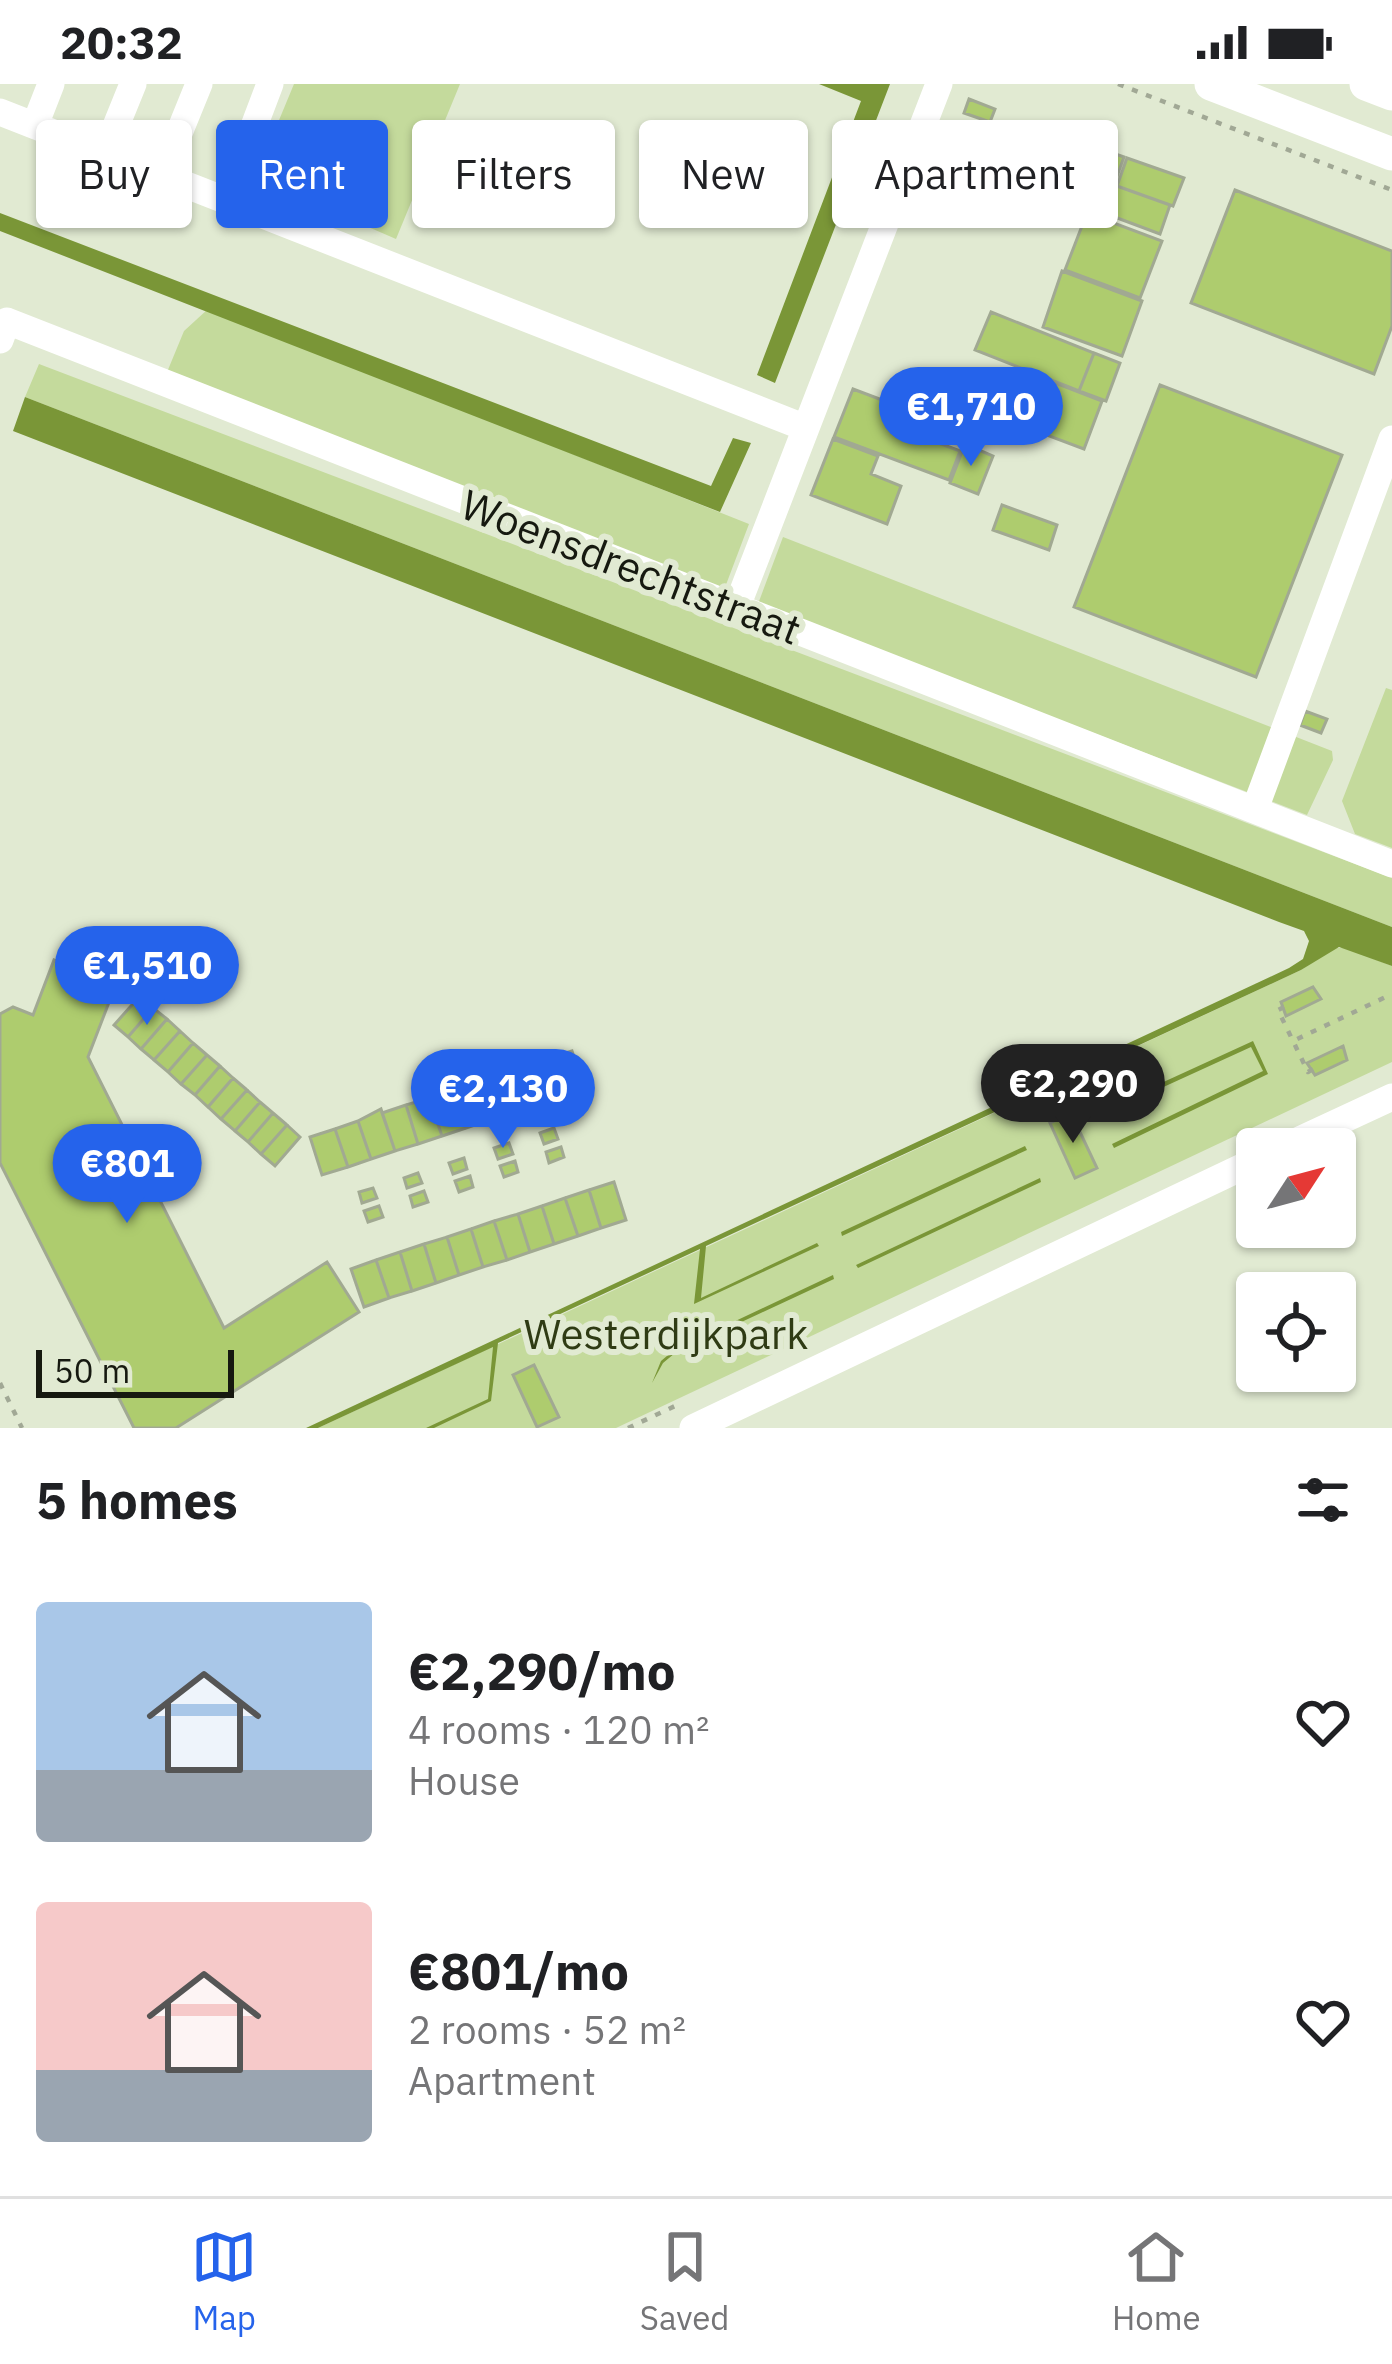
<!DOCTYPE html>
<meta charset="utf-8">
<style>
body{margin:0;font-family:"IBM Plex Sans",sans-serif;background:#f2f2f2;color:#202124;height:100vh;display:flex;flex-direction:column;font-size:45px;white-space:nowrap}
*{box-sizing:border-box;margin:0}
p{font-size:39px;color:#757577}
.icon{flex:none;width:66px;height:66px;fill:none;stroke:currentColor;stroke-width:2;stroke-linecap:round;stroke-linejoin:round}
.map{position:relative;height:1344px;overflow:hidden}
.sheet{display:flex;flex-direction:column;background:#fff;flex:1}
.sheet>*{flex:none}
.banner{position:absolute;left:36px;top:36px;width:1320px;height:108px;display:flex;gap:24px}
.needle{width:78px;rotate:54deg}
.fabs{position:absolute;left:1236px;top:1044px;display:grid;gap:24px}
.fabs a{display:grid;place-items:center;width:120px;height:120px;border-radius:12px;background:#fff;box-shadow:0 3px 9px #0004;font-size:60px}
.scale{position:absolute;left:36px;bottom:30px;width:198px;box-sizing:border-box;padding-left:12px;border:6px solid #161910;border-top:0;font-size:33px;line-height:42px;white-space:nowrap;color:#161910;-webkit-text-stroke:9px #e1ead2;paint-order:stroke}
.price{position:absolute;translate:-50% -102px;padding:0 27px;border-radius:42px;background:#2563eb;color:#fff;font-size:39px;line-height:78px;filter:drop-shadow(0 3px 6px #0008)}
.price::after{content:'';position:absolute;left:50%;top:72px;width:36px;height:27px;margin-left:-18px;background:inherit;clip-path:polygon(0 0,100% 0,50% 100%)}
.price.on{background:#222;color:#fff}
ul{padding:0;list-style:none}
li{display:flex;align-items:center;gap:36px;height:300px;padding:0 36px}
li span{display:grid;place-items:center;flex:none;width:336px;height:240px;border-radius:12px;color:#555}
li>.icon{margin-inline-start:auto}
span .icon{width:144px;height:144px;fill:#fffc;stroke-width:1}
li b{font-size:51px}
h2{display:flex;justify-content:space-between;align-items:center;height:144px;padding:0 36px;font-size:51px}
.pill{padding:0 42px;border-radius:12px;background:#fff;box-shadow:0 3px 9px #0004;font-size:42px;line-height:108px}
.pill.on{background:#2563eb;color:#fff}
.status{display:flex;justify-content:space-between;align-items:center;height:84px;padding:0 60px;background:#fff;direction:ltr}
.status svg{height:33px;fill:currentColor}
.dock{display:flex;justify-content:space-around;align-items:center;height:168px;border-top:3px solid #e0e0e0;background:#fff;font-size:33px;color:#757577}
.dock a{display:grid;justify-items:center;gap:6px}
.dock .on{color:#2563eb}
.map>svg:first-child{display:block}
.green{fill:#c4da9c}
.water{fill:#7a9637}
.building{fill:#aecc6e;stroke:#a1a992;stroke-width:3}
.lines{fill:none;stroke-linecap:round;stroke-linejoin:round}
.path{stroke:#a1a895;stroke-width:4.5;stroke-dasharray:6 9;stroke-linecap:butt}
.minor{stroke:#fff;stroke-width:27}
.major{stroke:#fff;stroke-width:33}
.labels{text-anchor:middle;stroke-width:12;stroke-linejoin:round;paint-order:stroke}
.street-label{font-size:42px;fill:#161910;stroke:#e1ead2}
.park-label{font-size:42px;fill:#2f3b14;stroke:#e1ead2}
</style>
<div class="status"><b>20:32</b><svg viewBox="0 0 49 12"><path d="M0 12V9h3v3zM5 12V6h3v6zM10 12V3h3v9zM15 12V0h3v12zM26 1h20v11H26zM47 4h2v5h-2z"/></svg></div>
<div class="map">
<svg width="1392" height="1344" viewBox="0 0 1392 1344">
<rect width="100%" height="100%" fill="#e1ead2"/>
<path class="green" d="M294,0h166l-64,155 -141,-61z
M208,225l541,215 -25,66 -559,-213 19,-46z
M39,280l1353,514v49l-1367,-530z
M783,453l549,214 1,9 -26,55 -549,-211z
M1386,604l6,2v158l-37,-14 -13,-33z
M1333,864h13l46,18v96l-776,366h-298l983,-458z"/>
<path class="water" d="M819,0h71l-115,299 -18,-8 104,-274z
M0,129l711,273 22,-48 18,5 -31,69 -720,-281z
M25,313l1367,530v39l-53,-19 -38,23 -595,276 -5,52 116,-55 2,3 -125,58 6,-55 -202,94 -7,58 -57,27h-8l62,-29 5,-52 -175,81h-12l983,-460 14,-9 6,-18 -5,-10 -25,-9 -1266,-491z
M1253,957l15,33 -154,74 -2,-4 151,-73 -12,-24 -151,69 -2,-4z
M1025,1062l2,4 -185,86 -1,-4z
M1040,1094l1,4 -183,86 -2,-3z
M833,1191l1,4 -159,74 -12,10 -11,20 9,-22 13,-11z"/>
<path class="building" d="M969,15l26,10 -5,13 -26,-9z
M1084,59l40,14 -20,56 -41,-15z
M1127,74l57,20 -11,28 -56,-20z
M1114,101l56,20 -10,29 -56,-21z
M1235,106l157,61v75l-18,48 -183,-71z
M933,111l10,4 -8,22 -11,-4z
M1087,129l75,28 -22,57 -75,-28z
M1062,187l80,30 -20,55 -79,-29z
M991,228l103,41 -15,38 -104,-41z
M1094,269l26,10 -14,38 -27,-10z
M1022,286l80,31 -18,48 -80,-30z
M1160,301l182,70 -86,222 -182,-70z
M853,305l37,14 -4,11 37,14 -3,8 40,15 -11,29 -115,-43z
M833,355l45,17 -7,18 30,12 -14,38 -76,-29z
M965,360l28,12 -15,38 -28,-11z
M1002,421l55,20 -8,25 -56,-20z
M1305,627l22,8 -6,14 -21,-8z
M54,876l62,24 -28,73 136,271 103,-66 32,50 -183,116h-42l-134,-265v-149l13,-7 20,8z
M1313,903l8,12 -35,17 -5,-14z
M140,912l13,12 -25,29 -14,-12z
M153,924l14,11 -26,30 -13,-12z
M167,935l13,12 -26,29 -13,-11z
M180,947l13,12 -25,29 -14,-12z
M193,959l14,12 -26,29 -13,-12z
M1343,962l4,14 -32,15 -8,-12z
M572,967l13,38 -25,8 -13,-38z
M207,971l13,11 -25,29 -14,-11z
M535,975l2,3 10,-3 13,38 -23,8 -15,-42z
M522,979l15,42 -24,7 -13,-38z
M220,982l13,12 -25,29 -13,-12z
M500,990l13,38 -24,8 -13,-38z
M233,994l14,12 -26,29 -13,-12z
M475,994l14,42 -23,8 -13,-38z
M247,1006l13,12 -25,29 -14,-12z
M453,1006l13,38 -24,8 -13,-38z
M429,1014l13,38 -24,8 -12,-39z
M260,1018l13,11 -25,29 -13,-11z
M406,1021l12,39 -23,7 -13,-38z
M381,1025l14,42 -24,8 -13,-38z
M273,1029l14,12 -26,29 -13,-12z
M1071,1029l26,55 -22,10 -25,-55z
M358,1037l13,38 -23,8 -13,-38z
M287,1041l13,12 -25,29 -14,-12z
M554,1044l4,11 -14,5 -4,-11z
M335,1045l13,38 -26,8 -12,-38z
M509,1059l4,11 -15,5 -4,-11z
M561,1063l3,10 -15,6 -3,-11z
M464,1074l3,11 -14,5 -4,-11z
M515,1077l3,11 -14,5 -4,-11z
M418,1089l4,10 -15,5 -3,-10z
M470,1092l3,11 -14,5 -4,-11z
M614,1098l12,38 -25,8 -12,-38z
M373,1104l4,10 -15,5 -3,-11z
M589,1106l12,38 -23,8 -13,-38z
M424,1107l4,11 -15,5 -3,-11z
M565,1114l13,38 -24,8 -12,-38z
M379,1122l4,11 -15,5 -4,-11z
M542,1122l12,38 -24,8 -12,-38z
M518,1130l12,38 -23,8 -13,-39z
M494,1137l13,39 -24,7 -12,-38z
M471,1145l12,38 -24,8 -12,-38z
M447,1153l12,38 -23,8 -12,-39z
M424,1160l12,39 -24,8 -12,-39z
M400,1168l12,39 -23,7 -13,-38z
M376,1176l13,38 -25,9 -13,-38z
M534,1281l25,52 -22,10 -24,-52z"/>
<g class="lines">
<path class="path" d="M1118,0l274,106
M1284,923l-6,3 15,31
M1313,985l-5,3 -15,-31 99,-47
M0,1299l22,45
M628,1344l47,-22"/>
<path class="minor" d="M0,28l806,316
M35,41l16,-41
M105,69l28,-69
M162,91l37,-91
M226,116l44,-116
M0,256l7,-19 1385,543
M736,525l203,-525
M1255,725l137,-370
M1280,1065l112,-52
M693,1344l564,-268"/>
<path class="major" d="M1211,0l181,70
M1366,0l26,10"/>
</g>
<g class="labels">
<g class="street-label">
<text transform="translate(631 483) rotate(21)" y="15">Woensdrechtstraat</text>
</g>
<g class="park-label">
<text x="666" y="1265">Westerdijkpark</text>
</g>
</g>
</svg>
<div class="fabs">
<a><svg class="needle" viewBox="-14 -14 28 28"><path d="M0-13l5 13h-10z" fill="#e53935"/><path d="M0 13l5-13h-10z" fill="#757577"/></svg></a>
<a><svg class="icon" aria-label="locate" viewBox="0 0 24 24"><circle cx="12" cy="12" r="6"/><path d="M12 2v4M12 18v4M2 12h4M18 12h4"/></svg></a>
</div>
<div class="scale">50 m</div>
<b class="price" style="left:971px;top:385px">€1,710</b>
<b class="price" style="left:147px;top:944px">€1,510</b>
<b class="price on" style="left:1073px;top:1062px">€2,290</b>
<b class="price" style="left:503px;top:1067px">€2,130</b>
<b class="price" style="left:127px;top:1142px">€801</b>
<div class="banner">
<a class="pill">Buy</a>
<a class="pill on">Rent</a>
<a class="pill">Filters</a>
<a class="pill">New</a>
<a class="pill">Apartment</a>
</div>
</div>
<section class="sheet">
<h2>5 homes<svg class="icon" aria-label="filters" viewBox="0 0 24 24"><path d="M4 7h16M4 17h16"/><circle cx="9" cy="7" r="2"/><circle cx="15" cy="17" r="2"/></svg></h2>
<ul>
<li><span style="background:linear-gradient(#a9c7e8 70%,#9aa5b1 0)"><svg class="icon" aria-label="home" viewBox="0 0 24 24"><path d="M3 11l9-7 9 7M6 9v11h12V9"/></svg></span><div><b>€2,290/mo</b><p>4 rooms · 120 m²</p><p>House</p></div><svg class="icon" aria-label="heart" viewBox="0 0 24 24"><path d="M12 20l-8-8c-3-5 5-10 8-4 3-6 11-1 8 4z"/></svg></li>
<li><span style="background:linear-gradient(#f6c9c9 70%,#9aa5b1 0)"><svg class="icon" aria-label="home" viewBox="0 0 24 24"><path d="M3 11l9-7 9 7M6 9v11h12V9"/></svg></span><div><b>€801/mo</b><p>2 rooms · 52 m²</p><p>Apartment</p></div><svg class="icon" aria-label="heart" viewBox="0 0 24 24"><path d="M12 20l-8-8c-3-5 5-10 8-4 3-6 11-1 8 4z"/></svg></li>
</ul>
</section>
<nav class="dock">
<a class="on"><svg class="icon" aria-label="map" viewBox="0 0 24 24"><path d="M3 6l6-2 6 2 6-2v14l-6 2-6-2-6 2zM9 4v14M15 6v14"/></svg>Map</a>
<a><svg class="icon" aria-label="saved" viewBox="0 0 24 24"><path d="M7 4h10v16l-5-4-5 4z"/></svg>Saved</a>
<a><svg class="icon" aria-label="home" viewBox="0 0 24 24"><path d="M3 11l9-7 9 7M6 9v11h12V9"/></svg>Home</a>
</nav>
